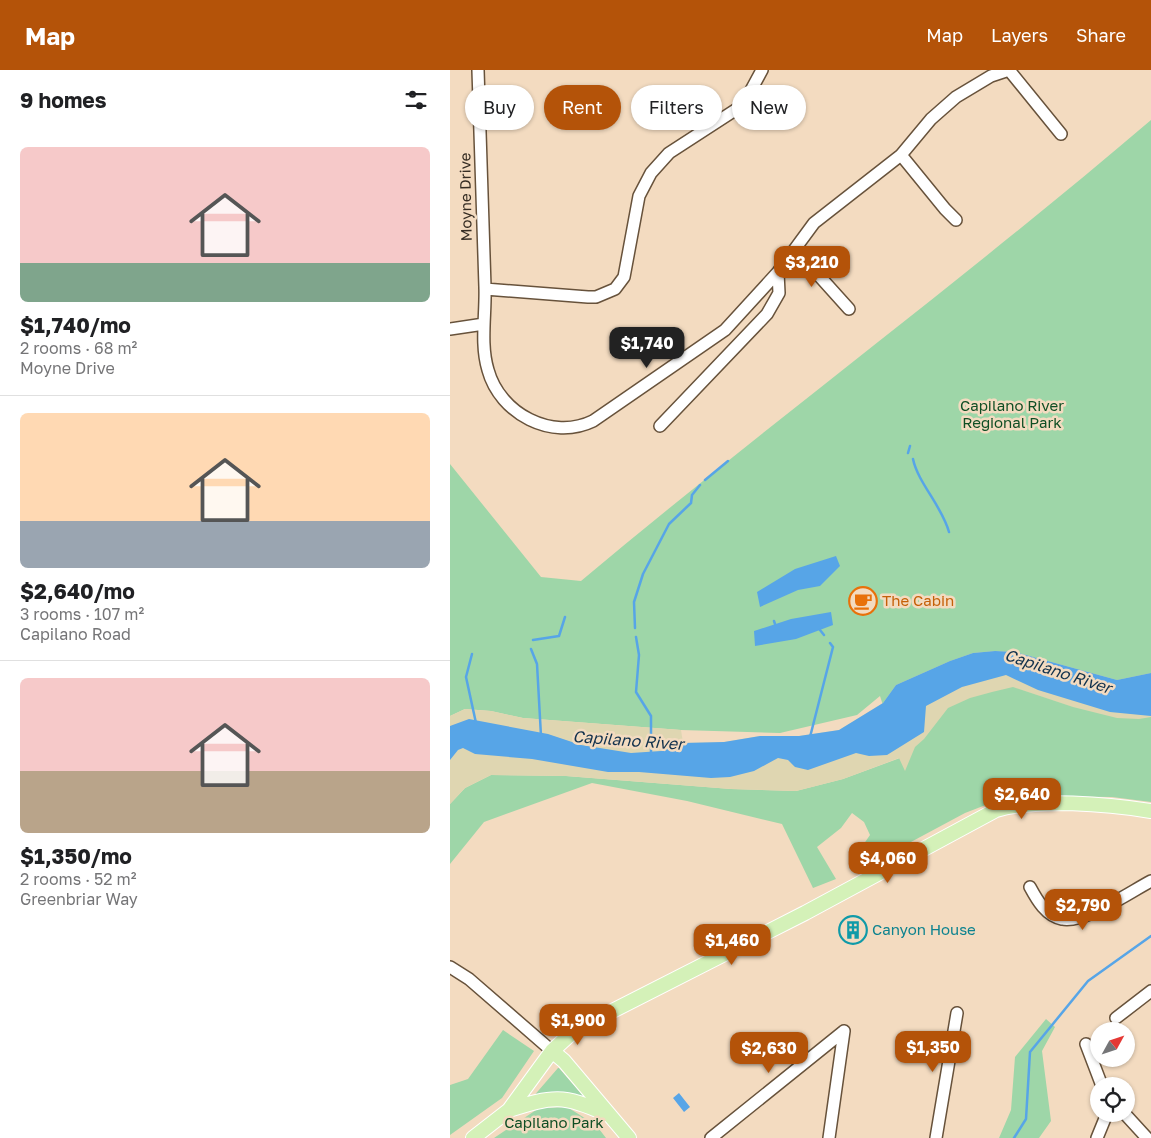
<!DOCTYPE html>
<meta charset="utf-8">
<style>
body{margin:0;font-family:"Golos Text",sans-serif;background:#f2f2f2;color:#202124;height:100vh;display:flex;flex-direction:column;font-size:19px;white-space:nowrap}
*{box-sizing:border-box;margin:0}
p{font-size:16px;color:#757577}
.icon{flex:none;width:28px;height:28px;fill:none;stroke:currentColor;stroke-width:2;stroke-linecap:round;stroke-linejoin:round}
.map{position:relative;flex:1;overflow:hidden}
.drawer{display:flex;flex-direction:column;background:#fff;width:450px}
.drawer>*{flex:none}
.guide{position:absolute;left:15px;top:15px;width:475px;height:45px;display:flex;gap:10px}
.needle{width:32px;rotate:50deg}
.tools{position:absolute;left:640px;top:952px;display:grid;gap:10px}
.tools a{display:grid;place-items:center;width:45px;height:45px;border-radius:50%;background:#fff;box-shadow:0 1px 4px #0004;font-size:25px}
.price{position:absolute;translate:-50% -42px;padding:0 11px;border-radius:10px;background:#b45309;color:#fff;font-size:16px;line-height:32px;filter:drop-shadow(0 1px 2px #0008)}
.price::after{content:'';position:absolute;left:50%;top:30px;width:15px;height:11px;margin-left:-8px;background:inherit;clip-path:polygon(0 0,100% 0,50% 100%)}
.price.selected{background:#222;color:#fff}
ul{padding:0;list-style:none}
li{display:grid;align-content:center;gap:10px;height:265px;padding:0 20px}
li+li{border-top:1px solid #e0e0e0}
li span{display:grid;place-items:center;height:155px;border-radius:8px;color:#555}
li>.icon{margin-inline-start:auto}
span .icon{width:90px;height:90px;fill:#fffc;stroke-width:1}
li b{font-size:21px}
h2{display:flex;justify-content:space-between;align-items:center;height:60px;padding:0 20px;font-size:21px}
.tag{padding:0 18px;border-radius:22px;background:#fff;box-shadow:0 1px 4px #0004;font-size:18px;line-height:45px}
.tag.selected{background:#b45309;color:#fff}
header{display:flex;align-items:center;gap:30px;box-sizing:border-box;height:70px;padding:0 25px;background:#b45309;color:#fff}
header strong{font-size:24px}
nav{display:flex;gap:28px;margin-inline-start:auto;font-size:18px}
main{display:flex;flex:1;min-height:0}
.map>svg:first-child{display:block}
.green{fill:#9ed6a8}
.sand{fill:#dfd6b1}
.water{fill:#57a5e7}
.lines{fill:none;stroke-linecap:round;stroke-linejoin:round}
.stream{stroke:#57a5e7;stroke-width:2.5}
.minor-casing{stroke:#67523b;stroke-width:14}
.major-casing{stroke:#fff;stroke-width:16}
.minor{stroke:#fff;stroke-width:11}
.major{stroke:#d4f1b8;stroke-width:14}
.labels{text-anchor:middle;stroke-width:5;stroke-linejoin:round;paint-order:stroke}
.street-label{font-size:15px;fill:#362d23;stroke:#f3dbc0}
.park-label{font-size:15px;fill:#0f4e24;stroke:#f3dbc0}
.food-label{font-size:15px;fill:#c56008;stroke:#f3dbc0;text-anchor:start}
.culture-label{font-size:15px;fill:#0d838f;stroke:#f3dbc0;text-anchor:start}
.water-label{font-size:16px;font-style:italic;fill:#11314c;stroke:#f3dbc0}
</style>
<header>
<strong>Map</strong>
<nav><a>Map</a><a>Layers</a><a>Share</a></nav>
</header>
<main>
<section class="drawer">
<h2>9 homes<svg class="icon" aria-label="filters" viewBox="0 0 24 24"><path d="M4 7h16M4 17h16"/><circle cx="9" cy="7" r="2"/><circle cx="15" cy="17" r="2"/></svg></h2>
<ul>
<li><span style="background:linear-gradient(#f6c9c9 75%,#7fa58c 0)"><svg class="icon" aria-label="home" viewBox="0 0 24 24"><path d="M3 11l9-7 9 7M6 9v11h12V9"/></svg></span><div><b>$1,740/mo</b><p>2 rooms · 68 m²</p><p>Moyne Drive</p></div></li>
<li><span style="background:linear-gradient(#ffd9b3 70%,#9aa5b1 0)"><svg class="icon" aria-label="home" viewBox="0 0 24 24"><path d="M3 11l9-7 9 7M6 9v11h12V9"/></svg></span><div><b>$2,640/mo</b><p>3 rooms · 107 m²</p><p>Capilano Road</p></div></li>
<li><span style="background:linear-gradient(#f6c9c9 60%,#b9a48a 0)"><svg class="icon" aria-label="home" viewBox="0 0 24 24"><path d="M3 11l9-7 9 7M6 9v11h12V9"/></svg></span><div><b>$1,350/mo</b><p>2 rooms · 52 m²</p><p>Greenbriar Way</p></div></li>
</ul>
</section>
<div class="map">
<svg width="701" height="1068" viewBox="0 0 701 1068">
<rect width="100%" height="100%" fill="#f3dbc0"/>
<path class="green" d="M701,50v682l-39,-5 -103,-1 -44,17 -97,52 -7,-17 9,-13 -6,-13 -12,-9 -11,15 -24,19 19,32 -23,9 -31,-64 -95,-23 -95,-18 -108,39 -34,42v-60l15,-16 26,-13 75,1 165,13 65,2 47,-12 57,-21 -20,-62 -23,19 -77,18 -99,-3 -158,-12 -32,-7 -26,-2 -15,7v-252l91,113 40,4c187,-157 384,-302 570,-461z
M596,949l9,8 -13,24 9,70 -12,17h-40l12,-28 4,-53z
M53,960l31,21 -32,47 -52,37v-50l18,-6z
M108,998h1l31,36 -58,-6z
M117,1037l29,18 10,13h-112l45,-30z"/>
<path class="sand" d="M545,581l20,1 102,28 34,-7v44l-12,2 -22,-1 -44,-11 -60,-20 -21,5 -22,6 -22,10 -24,31 -9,8 -10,24 -6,-13 -56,21 -47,12 -65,-2 -165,-13 -75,-1 -26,13 -15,16v-88l15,-7 26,2 32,7 158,12 2,13 41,-1 36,-6h39l40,-6 44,-27 13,-18 54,-24 23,-8z"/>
<path class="water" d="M386,486l4,10 -20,20 -22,4 -38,17 -3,-15 38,-23z
M381,542l2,13 -37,14 -41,7 -1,-15 37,-12z
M545,581l20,1 102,28 34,-7v43l-41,-4 -72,-22 -32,-15 -44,12 -36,19 -2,26 -37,23 -18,1 -13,-3 -48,17 -13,-3 -7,-7 -10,-2 -24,13 -24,6 -19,1 -72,-6h-31l-76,-13 -57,-5 -12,-6 -5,2 -8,10v-34l19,-7 79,15 33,11 50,8 30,-2 21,-8 42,-1 36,-6h39l40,-6 44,-27 13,-18 54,-24 23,-8z
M229,1023l11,14 -6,5 -11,-14z"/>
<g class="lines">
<path class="stream" d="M458,383l2,-7
M463,389c5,24 29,47 36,73
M255,410l23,-19
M324,551l1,3
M185,558l-1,-26 9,-28 26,-50 22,-21 1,-8 8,-10
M370,560l4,5
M186,567l3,18 -3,37 15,24v38
M83,570l26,-4 6,-19
M81,579l6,15 4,72
M22,584l-6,23 10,46
M360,667l23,-90 -3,-4
M564,1068l12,-19 4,-67 58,-71 63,-45"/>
<defs>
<path id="minor" d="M28,0c2,72 5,145 7,217 1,27 -5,57 3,83 12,44 64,71 105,51l132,-91 53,-58 36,-49 87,-68 30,-36 25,-22 35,-21 18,-6 52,64
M451,85l44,54 11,11
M345,179l54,60
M35,219l103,8h8l19,-8 9,-12 15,-81 12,-23 18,-20 74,-48 19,-35
M0,259l34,-5
M210,356l107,-112 12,-21 -1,-21
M580,817c7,13 16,29 32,32 22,5 68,-27 89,-38
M0,897l19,12 83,72
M666,948l35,-27
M636,974l16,42
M675,1044l22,24
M261,1068l133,-107
M379,1068l15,-107
M486,1068l21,-125
M647,1068l9,-22 3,-2"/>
<path id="major" d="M102,981l12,10 65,77
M59,1040c44,-14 54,-16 97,4
M23,1068l36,-28 43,-59 23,-21 230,-117 191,-103c42,-12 111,-6 155,1"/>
</defs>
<use href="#minor" class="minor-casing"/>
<use href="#major" class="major-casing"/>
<use href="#minor" class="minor"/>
<use href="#major" class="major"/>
</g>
<defs>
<symbol id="cafe-ring" viewBox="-11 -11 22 22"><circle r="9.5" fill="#f3dbc0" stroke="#e8710a" stroke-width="1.5"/><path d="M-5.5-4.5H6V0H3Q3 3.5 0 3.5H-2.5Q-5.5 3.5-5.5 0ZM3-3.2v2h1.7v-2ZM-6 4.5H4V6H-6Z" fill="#e8710a"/></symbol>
<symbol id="building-ring" viewBox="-11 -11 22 22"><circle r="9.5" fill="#f3dbc0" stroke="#0f9aa8" stroke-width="1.5"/><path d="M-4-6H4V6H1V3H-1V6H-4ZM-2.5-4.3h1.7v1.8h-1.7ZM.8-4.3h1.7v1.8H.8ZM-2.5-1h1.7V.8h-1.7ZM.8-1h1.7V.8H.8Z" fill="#0f9aa8"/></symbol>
</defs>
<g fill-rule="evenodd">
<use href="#cafe-ring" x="397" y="515" width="32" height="32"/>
<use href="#building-ring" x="387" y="844" width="32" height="32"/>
</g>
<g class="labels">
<g class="street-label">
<text transform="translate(16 127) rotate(-91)" y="5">Moyne Drive</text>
</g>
<g class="park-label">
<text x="562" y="341">Capilano River<tspan x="562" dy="17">Regional Park</tspan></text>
<text x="104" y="1058">Capilano Park</text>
</g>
<g class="food-label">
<text x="432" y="536">The Cabin</text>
</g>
<g class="culture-label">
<text x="422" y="865">Canyon House</text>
</g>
<g class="water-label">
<text transform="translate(608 601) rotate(18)" y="6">Capilano River</text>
<text transform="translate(178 670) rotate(4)" y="6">Capilano River</text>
</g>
</g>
</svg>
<div class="tools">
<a><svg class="needle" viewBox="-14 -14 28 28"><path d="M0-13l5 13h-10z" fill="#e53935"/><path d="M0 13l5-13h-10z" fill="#757577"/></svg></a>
<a><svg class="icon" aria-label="locate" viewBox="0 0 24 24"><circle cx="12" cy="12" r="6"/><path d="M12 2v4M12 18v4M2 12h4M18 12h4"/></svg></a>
</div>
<b class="price" style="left:362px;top:218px">$3,210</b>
<b class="price selected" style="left:197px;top:299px">$1,740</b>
<b class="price" style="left:572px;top:750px">$2,640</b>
<b class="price" style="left:438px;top:814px">$4,060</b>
<b class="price" style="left:633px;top:861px">$2,790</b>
<b class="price" style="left:282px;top:896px">$1,460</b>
<b class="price" style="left:128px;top:976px">$1,900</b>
<b class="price" style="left:483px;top:1003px">$1,350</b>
<b class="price" style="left:319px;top:1004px">$2,630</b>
<div class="guide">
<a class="tag">Buy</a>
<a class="tag selected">Rent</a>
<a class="tag">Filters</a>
<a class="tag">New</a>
</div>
</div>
</main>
